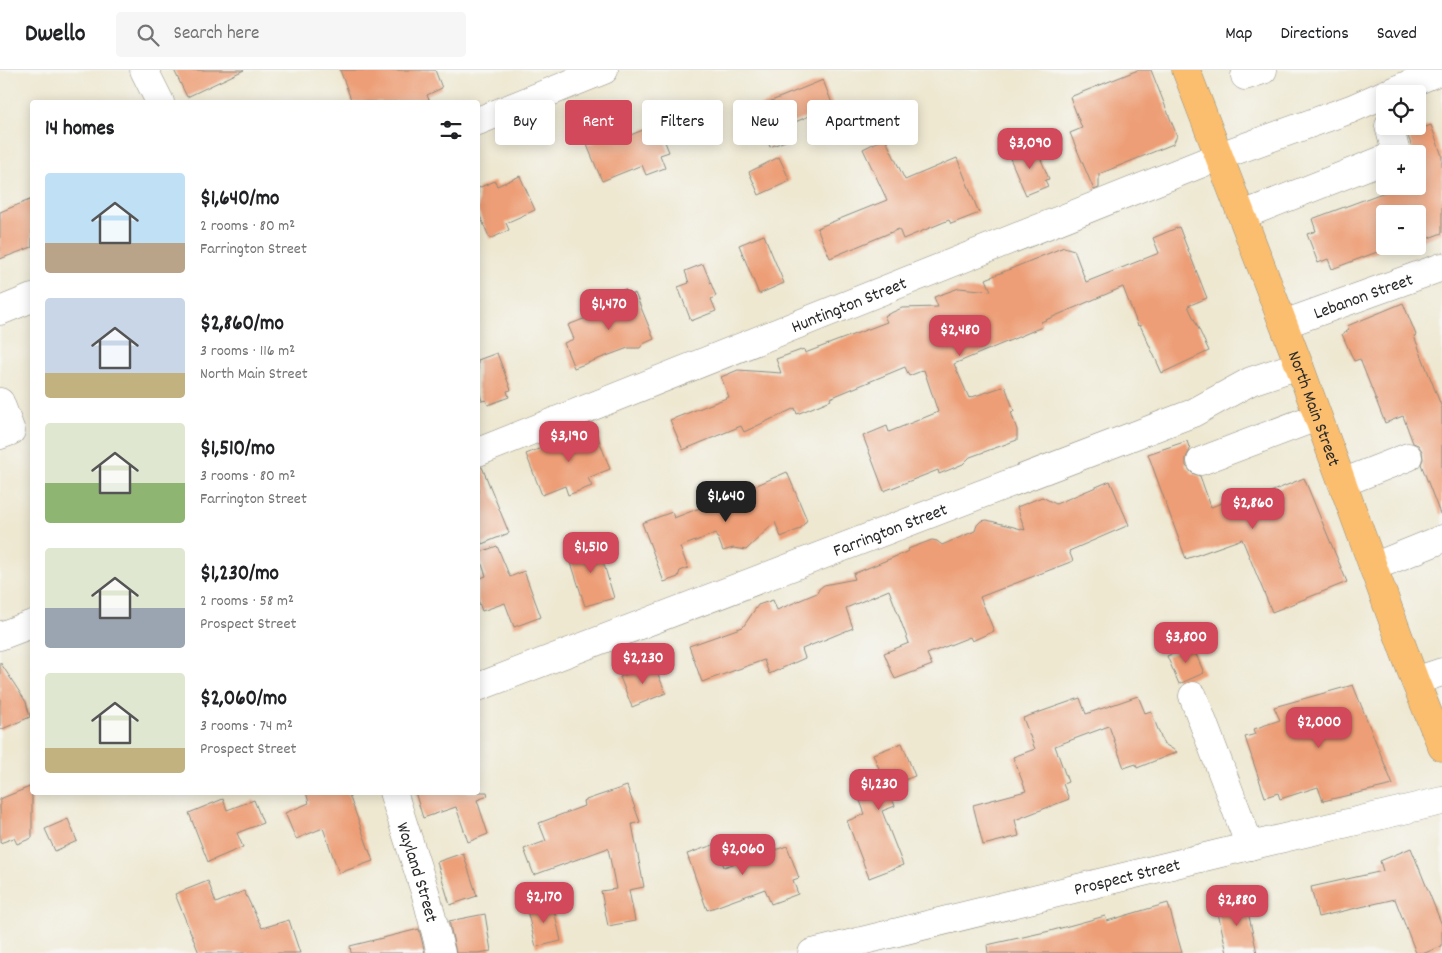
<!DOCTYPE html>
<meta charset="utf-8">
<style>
body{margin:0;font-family:Dekko,sans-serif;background:#f6f6f6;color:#202124;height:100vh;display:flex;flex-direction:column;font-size:19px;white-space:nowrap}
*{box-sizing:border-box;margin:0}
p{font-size:16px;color:#757577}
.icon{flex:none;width:28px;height:28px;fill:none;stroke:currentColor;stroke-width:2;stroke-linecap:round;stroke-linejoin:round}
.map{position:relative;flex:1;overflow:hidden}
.drawer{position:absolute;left:30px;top:30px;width:450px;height:695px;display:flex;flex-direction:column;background:#fff;border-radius:5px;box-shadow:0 2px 12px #0003}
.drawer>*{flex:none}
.banner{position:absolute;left:495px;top:30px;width:475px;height:45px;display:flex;gap:10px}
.controls{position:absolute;left:1376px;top:15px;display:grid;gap:10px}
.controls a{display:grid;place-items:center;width:50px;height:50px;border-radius:5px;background:#fff;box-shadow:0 2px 12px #0003;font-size:25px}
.price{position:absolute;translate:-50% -42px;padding:0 11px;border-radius:10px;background:#d1495b;color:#fff;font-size:16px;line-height:32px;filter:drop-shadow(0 1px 2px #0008)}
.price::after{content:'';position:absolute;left:50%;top:30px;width:15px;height:11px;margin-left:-8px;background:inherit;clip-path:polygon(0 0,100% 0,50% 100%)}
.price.active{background:#222;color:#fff}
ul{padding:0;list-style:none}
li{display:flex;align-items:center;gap:15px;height:125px;padding:0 15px}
li span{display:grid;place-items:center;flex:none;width:140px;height:100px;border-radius:5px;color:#555}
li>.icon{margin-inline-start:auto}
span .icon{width:60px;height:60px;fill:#fffc;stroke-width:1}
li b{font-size:21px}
h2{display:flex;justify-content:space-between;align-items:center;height:60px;padding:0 15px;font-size:21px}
.chip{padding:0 18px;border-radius:5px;background:#fff;box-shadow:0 2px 12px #0003;font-size:18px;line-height:45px}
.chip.active{background:#d1495b;color:#fff}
header{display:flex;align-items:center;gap:30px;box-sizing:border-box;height:70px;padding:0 25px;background:#fff;border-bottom:1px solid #e0e0e0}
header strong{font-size:24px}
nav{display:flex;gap:28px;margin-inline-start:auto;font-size:18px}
.search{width:350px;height:45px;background:#f6f6f6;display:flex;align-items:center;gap:12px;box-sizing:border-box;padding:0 18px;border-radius:5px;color:#757577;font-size:19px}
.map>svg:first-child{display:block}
.building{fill:#ed9e76}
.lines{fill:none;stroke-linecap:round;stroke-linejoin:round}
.minor-casing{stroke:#8c8a7e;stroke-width:29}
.major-casing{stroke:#8c8a7e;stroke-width:29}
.minor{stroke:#fff;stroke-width:28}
.major{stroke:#fbbe6e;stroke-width:28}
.labels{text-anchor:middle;stroke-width:4;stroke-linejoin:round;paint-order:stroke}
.street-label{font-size:18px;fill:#2b2b2b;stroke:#f6f6f2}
</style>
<header>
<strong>Dwello</strong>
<div class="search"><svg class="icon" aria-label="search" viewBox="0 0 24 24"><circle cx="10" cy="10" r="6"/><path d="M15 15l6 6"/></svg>Search here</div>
<nav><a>Map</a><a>Directions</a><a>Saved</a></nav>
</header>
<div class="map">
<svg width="1442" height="883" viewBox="0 0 1442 883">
<rect width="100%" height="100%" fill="#f6f6f2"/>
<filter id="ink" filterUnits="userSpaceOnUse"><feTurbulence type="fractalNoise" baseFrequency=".02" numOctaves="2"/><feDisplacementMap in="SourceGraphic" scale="10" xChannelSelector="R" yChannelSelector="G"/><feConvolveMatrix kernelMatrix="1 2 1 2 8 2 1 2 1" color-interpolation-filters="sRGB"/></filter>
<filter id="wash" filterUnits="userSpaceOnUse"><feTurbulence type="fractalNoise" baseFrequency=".0096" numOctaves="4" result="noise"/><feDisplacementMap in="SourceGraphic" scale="20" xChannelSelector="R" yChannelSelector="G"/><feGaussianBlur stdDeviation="1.12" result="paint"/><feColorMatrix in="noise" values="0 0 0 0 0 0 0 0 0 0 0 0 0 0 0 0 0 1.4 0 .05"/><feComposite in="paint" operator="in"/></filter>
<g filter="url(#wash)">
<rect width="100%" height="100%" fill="#eee8d1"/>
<g id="blocks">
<path class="building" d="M174,0h70l-57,27z
M340,0h95l7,18 -15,7 3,7h-78z
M1138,0h13l26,66 -4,8 -74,30v14l-5,2 -24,-57 12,-5 -12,-31z
M823,10l10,26 -45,19 5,13 -23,9 -16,-39z
M658,54l11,28 -9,3 5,13 -19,7 -4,-10 -40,16 -15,-36 38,-15 3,6z
M1431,55l11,31v77l-24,9v-28h-33v32h8l-61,23 -4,-10 -10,4 -11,-29 9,-3 -4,-12 89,-33h17v-32h-3l-8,-20z
M885,68l20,42 52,-22 22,55 -28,11 -2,-4 -46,19 -4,-10 -69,29 -13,-30 70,-28 -24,-51z
M1035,75l14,34 -4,1 3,6 -22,9 -17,-39z
M779,87l11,24 -31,14 -10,-23z
M520,106l15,34 -29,13 3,7 -19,9 -12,-28v-23l17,-7 2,5z
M32,129v48l-32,12v-47z
M1179,157l28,71 -19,8 21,45 -47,22 -22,-48 -2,1 -15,-39 -82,35 1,5 -88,37 15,34 36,-12 9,25 -3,1 6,18v10l-47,17 -7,7 -24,10 -1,-4 -54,21 -21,-55 24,-10 2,6 49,-20 -14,-42 -15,6 -4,-9 -75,31 1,2 -34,14 -2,-6 -51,24 -3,-6 -58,24 -13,-30 59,-23 -8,-20 17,-7 43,3 -5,-14 28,-10 1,4 82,-31 -3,-6 18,-8 36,-1 -4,-10 25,-9 32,3 -5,-12 78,-32 10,3 12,32 73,-29 -6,-15z
M764,165l20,48 -25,11 -20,-49z
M703,194l13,32 -5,3 5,12 -25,10 -13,-34 11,-4 -4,-12z
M625,219l4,7 6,-3 19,46 -11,5 -3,4h-12l-54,20 -10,-25 10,-4 -6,-14 39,-15 -1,-4 5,-2 -2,-7z
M1403,233l13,32 -2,1 28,72v106h-2l-19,-50 2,-5 -1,-8 -4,-6 -5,-2 -10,-27 -18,7 -25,-64 -6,2 -12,-27 7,-4 -2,-4z
M497,283l14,37 -4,1 2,6 -21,8 -2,-5 -4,1 -4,-13v-28z
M594,357l16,42 -22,9 4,8 -24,9 -3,-9 -23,9 -16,-41z
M1187,371l3,9 -4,8v8l6,7 8,3 11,31 36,-13 2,7 55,-23 43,104 -75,30 -30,-73 -56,20 -38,-105z
M478,397h4l27,66 -27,11 -4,-11z
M787,402l20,48 -7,9 -19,8 -6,-15 -29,28 -13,-2 -10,3 -7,-18 -36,14 8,21 -8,3 -2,6 -14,5 -22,-59 30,-11 2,6 67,-26z
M1110,411l19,44 -60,26 4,10 -93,36 14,34 -22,10 -2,-4 -43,17 5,11 -37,14 -11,-26 25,-10 -20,-53 -43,18 7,20 -51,21 3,9 -36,16 -5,-14 -62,22 -13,-36 54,-19 15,-22 15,-5 4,10 40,-17 2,-4 5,-4 31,-6 -2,-5 56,-23 -1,-2 24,-9 5,1 5,4 33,-14 2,-6 4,-4 6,-1 38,10 -8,-23 25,-10 14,7z
M597,471l17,57 -29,8 -18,-56z
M497,476l13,31 14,-6 17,46 -27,10 -9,-24 -23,8 -4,-11v-21l8,-3 -8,-23z
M1192,575l12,28 -25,11 -12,-28z
M0,592l26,40 4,15 -30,13z
M653,593l13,30 -34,14 -12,-30z
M1353,615l40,100 -70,16 -5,-14 -38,12 -2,-6 -13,4 -20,-60 11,-3 -2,-5 26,-9 -6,-13z
M1138,626l7,17 6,-2 12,32 14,9 -40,16 -1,-4 -12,4 -15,-42 -54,20 13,36 -5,2 6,15 -54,21 4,16 -36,9 -10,-40 53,-14 -13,-34 22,-8 -12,-31 57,-20 6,16z
M902,673l13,33 -28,10 8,20 -13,5 21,54 -34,13 -22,-57 18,-7 -12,-32 27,-11 -7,-17z
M32,716v52l-15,6 -3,-6 -14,5v-44z
M627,716l13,36 -8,2 12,63 -15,3 6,31 -27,5 -7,-35 15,-2 -8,-41 -74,27 -10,-26 22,-8 -7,-18 45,-17 -1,-5z
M306,722h42l25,69 -34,12 -16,-45 -27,11 -11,-26 24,-10z
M415,722h72l1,4 -11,4 11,34 -20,8 -12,-35 -33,11z
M223,729l4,11 27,-10 9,23 -26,10 6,14 -35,15 -19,-49z
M68,749l9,22 -22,10 -10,-22z
M716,774l8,23 63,-21 12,32 -6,2 5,14 -27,10 -6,-15 -58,21 -20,-56z
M1411,778l31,77v21l-17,7h-9l-21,-54 -77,18 -7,-30 72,-16 -3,-10z
M463,783l14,43 -27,9 -13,-43z
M208,811l8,22 28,-12 18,37 27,-8 11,33h-101l-24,-59z
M1245,828l12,55h-30l-11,-49z
M552,831l9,40 -25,6 -10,-41z
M1168,833l14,50h-194l-1,-8 63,-14 55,-15 2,5z
M485,844l6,37 -13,2h-22l-7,-32z
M419,859l6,24h-74l-1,-7z"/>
</g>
</g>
<g filter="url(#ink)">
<use href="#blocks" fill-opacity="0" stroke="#8c8a7e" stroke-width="1"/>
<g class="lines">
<defs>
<g id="minor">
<path d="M144,0l16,32"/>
<path d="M1245,6l18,-6"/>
<path d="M1386,24l56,-24"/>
<path d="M478,51l126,-51"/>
<path d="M1389,56l6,23 -2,5"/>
<path d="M1243,145l142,-56"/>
<path d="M0,241l32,-13"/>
<path id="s1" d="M1284,254l158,-57"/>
<path d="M0,332l11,29 -11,4"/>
<path id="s2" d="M478,382l742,-296 131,-47 34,-15"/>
<path d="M1201,391l116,-44"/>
<path d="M1342,413l66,-26"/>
<path d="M1373,497l69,-28"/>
<path d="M0,566l32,-12"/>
<path d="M1415,611l27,-9"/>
<path id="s3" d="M478,617l715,-274 58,-32 48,-16"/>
<path d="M1193,626l57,150"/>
<path id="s4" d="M393,722l33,103 15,58"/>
<path id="s5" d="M812,883l438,-107 192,-45"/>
</g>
<g id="major">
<path id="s6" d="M1186,0l113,295 116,316 27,66"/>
</g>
</defs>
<use href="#minor" class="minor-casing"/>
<use href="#major" class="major-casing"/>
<use href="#minor" class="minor"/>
<use href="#major" class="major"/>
</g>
</g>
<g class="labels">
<g class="street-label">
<text dy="6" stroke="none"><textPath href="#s1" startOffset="84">Lebanon Street</textPath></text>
<text dy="6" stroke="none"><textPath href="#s2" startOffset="399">Huntington Street</textPath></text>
<text dy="6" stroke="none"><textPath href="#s6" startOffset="362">North Main Street</textPath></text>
<text dy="6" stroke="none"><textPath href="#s3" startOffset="441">Farrington Street</textPath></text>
<text dy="6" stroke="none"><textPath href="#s4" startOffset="84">Wayland Street</textPath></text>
<text dy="6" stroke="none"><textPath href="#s5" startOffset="324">Prospect Street</textPath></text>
</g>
</g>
</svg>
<div class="controls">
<a><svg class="icon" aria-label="locate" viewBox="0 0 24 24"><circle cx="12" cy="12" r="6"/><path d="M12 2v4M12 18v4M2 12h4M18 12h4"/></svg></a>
<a>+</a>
<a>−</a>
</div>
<b class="price" style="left:1030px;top:100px">$3,090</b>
<b class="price" style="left:609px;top:261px">$1,470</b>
<b class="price" style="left:960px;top:287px">$2,480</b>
<b class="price" style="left:569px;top:393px">$3,190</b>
<b class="price active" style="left:726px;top:453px">$1,640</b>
<b class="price" style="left:1253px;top:460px">$2,860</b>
<b class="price" style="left:591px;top:504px">$1,510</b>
<b class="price" style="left:1186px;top:594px">$3,800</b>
<b class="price" style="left:643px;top:615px">$2,230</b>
<b class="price" style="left:1319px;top:679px">$2,000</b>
<b class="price" style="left:879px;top:741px">$1,230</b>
<b class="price" style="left:743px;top:806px">$2,060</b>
<b class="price" style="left:544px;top:854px">$2,170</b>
<b class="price" style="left:1237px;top:857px">$2,880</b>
<div class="banner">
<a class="chip">Buy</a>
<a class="chip active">Rent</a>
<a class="chip">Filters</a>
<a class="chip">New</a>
<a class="chip">Apartment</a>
</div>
<section class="drawer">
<h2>14 homes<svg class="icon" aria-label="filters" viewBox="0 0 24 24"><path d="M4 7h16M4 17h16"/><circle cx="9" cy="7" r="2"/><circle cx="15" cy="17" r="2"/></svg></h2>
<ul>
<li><span style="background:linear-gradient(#bfe0f5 70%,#b9a48a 0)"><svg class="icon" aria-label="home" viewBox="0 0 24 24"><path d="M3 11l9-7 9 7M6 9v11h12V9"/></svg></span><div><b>$1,640/mo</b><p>2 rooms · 80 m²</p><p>Farrington Street</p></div></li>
<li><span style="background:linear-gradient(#c9d6e8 75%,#c2b280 0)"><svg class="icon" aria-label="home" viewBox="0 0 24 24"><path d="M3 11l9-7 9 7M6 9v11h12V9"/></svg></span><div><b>$2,860/mo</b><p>3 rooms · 116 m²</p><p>North Main Street</p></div></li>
<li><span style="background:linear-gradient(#dfe7d0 60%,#8fb573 0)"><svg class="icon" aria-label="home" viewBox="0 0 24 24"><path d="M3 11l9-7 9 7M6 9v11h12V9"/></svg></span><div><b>$1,510/mo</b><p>3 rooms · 80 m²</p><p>Farrington Street</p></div></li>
<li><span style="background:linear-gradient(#dfe7d0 60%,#9aa5b1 0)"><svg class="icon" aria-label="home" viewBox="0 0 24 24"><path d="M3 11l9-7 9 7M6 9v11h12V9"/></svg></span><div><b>$1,230/mo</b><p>2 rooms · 58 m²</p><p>Prospect Street</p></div></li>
<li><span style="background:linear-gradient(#dfe7d0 75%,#c2b280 0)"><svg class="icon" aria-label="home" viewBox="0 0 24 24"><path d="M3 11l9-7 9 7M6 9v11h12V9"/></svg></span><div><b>$2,060/mo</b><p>3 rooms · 74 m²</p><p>Prospect Street</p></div></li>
</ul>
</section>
</div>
